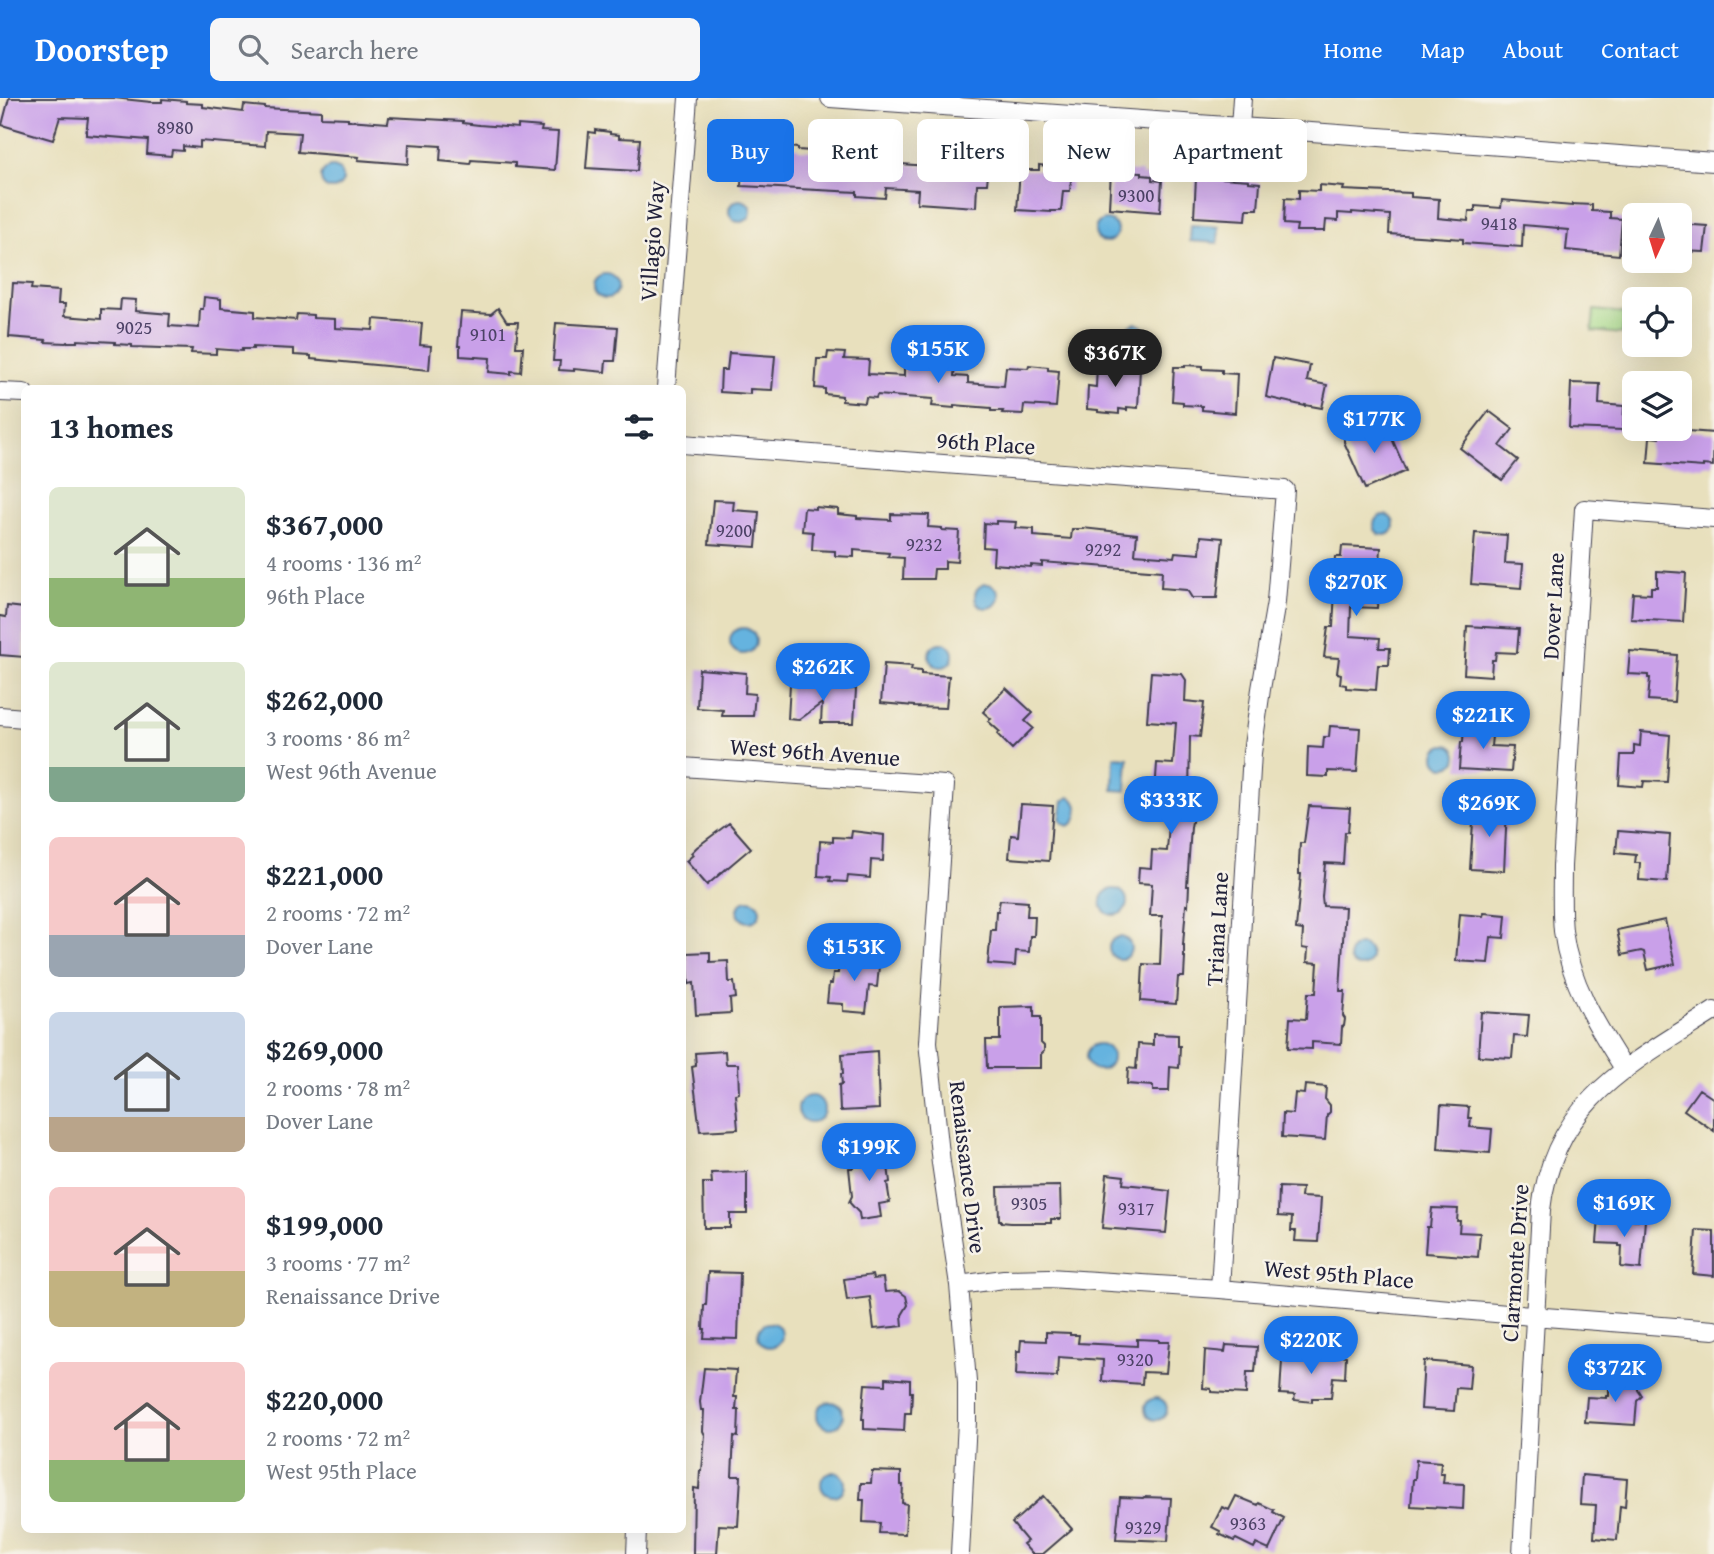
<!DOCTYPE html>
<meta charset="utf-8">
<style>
body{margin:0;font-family:"Gentium Book Plus",serif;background:#f6f6f7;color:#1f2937;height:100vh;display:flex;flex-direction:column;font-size:26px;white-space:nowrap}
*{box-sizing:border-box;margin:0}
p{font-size:23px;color:#747a83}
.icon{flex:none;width:38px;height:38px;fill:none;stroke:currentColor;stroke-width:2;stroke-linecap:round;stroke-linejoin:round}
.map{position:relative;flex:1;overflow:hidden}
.sheet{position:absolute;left:21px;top:287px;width:665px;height:1148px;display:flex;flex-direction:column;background:#fff;border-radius:10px;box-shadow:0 7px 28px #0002}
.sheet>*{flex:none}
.top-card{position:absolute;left:707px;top:21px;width:665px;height:63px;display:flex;gap:14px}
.needle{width:46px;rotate:184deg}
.buttons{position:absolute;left:1622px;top:105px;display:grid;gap:14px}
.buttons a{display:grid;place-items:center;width:70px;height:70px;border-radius:10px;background:#fff;box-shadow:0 7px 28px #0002;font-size:35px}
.price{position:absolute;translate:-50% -60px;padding:0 16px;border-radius:24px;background:#1a73e8;color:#fff;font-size:23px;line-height:46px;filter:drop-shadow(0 2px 4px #0008)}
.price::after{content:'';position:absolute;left:50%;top:42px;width:21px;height:16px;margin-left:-10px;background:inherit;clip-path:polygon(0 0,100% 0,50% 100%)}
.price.selected{background:#222;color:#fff}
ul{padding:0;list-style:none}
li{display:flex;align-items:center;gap:21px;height:175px;padding:0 28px}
li span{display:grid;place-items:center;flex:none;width:196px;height:140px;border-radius:10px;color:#555}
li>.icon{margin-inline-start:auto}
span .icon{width:84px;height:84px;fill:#fffc;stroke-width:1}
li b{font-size:30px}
h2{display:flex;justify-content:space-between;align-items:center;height:84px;padding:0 28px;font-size:30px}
.pill{padding:0 24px;border-radius:10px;background:#fff;box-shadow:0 7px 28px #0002;font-size:24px;line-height:63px}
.pill.selected{background:#1a73e8;color:#fff}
header{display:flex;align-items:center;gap:42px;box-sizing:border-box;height:98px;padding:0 35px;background:#1a73e8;color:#fff}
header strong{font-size:33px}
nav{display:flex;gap:38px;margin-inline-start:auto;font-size:24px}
.search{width:490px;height:63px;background:#f6f6f7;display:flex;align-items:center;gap:18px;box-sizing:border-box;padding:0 24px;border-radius:10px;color:#747a83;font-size:26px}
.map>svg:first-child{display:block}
.green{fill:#a8db8a;stroke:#657e62;stroke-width:2}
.water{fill:#65b3df;stroke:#446a8d;stroke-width:2}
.building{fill:#c9a0e9}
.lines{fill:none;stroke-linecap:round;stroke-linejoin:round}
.minor-casing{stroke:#403e4e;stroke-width:20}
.minor{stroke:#fff;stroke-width:18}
.labels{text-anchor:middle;stroke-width:5;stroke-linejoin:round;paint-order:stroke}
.number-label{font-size:19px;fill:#4c4266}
.street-label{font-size:23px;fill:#22223b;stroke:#f7f3e8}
</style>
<header>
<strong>Doorstep</strong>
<div class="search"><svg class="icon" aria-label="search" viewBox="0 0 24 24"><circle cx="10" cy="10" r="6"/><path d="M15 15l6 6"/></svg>Search here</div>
<nav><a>Home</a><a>Map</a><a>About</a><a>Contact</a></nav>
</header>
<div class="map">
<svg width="1714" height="1456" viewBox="0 0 1714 1456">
<rect width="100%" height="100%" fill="#f7f3e8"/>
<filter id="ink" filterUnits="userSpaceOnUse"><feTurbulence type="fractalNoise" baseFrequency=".0143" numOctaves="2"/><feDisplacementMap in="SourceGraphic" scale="14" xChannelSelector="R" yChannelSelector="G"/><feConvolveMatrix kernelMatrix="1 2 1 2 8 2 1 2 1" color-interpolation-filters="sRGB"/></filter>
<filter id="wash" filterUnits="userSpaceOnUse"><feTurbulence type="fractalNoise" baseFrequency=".00686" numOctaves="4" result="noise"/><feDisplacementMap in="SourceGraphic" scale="28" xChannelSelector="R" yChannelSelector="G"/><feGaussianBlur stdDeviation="1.57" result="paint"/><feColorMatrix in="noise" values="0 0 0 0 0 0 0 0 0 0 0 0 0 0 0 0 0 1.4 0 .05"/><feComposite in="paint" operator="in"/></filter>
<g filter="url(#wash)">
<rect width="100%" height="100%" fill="#e8e0bd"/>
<path class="green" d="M1594,212l31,3 -3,21 -30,-3z"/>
<path class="water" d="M321 80a11 11 0 1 1 22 0a11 11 0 1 1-22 0Z
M729 113a11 11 0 1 1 22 0a11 11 0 1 1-22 0Z
M1095 133a11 11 0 1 1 22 0a11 11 0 1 1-22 0Z
M1191,127l28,2 -1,16 -28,-2z
M594 188a12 12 0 1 1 24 0a12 12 0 1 1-24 0Z
M1136,225l7,4c2,8 1,20 -7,25l-8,-4 -1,-3 3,-19z
M1374 427a10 10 0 1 1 20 0a10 10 0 1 1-20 0Z
M975 498a12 12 0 1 1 24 0a12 12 0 1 1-24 0Z
M730 543a13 13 0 1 1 26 0a13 13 0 1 1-26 0Z
M929 557a12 12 0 1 1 24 0a12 12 0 1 1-24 0Z
M1435 658a11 11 0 1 1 22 0a11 11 0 1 1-22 0Z
M1114,659l14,1 -2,33 -13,-1z
M1069,699l4,2c7,8 6,23 -5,27l-6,-3 -2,-3 3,-19z
M1101 804a13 13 0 1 1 26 0a13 13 0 1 1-26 0Z
M738 813a11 11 0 1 1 22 0a11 11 0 1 1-22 0Z
M1109 850a11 11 0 1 1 22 0a11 11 0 1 1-22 0Z
M1349 858a11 11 0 1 1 22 0a11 11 0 1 1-22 0Z
M1086 959a13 13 0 1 1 26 0a13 13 0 1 1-26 0Z
M798 1011a13 13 0 1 1 26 0a13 13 0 1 1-26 0Z
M1644,1083l7,1c8,9 6,27 -8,27 -7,-6 -6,-22 1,-28z
M758 1237a12 12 0 1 1 24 0a12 12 0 1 1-24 0Z
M1145 1311a11 11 0 1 1 22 0a11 11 0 1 1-22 0Z
M817 1317a13 13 0 1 1 26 0a13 13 0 1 1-26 0Z
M821 1386a12 12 0 1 1 24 0a12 12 0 1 1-24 0Z"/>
<g id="blocks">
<path class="building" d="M9,0h104l38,4h11v-3l24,2v2l17,1v3l40,5 1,-7 21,2v1l56,3v6l27,1v2l40,3 1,-6 74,4v2l16,2 39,3v-3l24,2 -1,4 17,1 -3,38 -40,-3v-4l-44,-3 -1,4 -30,-3 1,-15 -32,-2 -1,20 -50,-4 1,-3 -61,-5 2,-19 -34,-2 -1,15 -65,-5v7l-17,-2v5l-11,-1 -1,6 -24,-2 1,-14 -62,-5 2,-17 -28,-1 -7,23 -51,-15z
M595,32l15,2v2l9,1v3l21,1 -3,32 -51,-3 3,-36 6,1z
M767,46l20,1v2l11,1v2l42,3v-1l51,2 -1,3 11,1v6l54,4 1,-9 22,1v2l11,1 -2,21h-10l-1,23 -59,-4 1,-13 -32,-2 -1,10 -28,-2v-4l-116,-6 2,-35h24z
M1039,67l33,4 -2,22h-7l-2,20h-10v1l-34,-2 3,-40h19z
M1111,73l31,1v3l10,1v4l10,1 -2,31 -51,-4z
M1207,79l42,3v2l11,1 -2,26h-11l-1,11 -52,-3 2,-39 11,1z
M1319,87l25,2 -1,3 68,3v4l28,2 -1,19 30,3 1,-10h6v-5l26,2 1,-8 70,6v-2l20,1v6l18,1v6l12,1 -3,36 -53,-5 2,-20 -10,-1v-1l-35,-3 -1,22 -59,-4v-4l-74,-5 1,-19 -38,-3v2l-14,-1v8l-12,-1 -1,11h-29l1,-6 -13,-1 1,-26 14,1v-9l20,1z
M1680,126l27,2 -3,26 -24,-1z
M13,185l19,1 -1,5 28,2 -1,13h7l-1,12 37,3v-10l19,1 1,-11 15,1 -1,11 35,3 -1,12 30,2 1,-19h3l1,-12 17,2v9l34,3v6l41,3 1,-6 16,1v3l22,1v9l38,2 1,-11 48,4 -2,22 11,1 -2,24 -118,-11v-3l-17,-1v-6l-41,-2v2h-11v2l-26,-2v5l-25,-1 1,-4 -60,-2v-2l-17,-1v-2l-38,-2v2h-10l-1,1 -21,-1 1,-2 -37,-3z
M498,210l9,14h11l-2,25h7l-2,25 -10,-1v3l-22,-2 1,-14 -30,-2v-10h-2l3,-34 30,2z
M556,225l62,4 -3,34h-9l-1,11 -31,-3v2l-15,-1 1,-9h-7z
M828,254l17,1 -1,6 25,1 -1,14 36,2v-11l14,1 1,-6h5v-1l15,1v1l16,1 -1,14 14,1v6l36,3 2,-19 22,1 1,-3 19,2v3l11,1 -3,36 -32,-2 -1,9 -21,-1 1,-2h-12v-3l-37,-3v3l-22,-2 1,-7 -56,-4 -1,3 -10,-1 -1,6 -23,-2v-5l-17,-2v-5l-10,-1 2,-29h10z
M729,255l46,3 -3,34 -22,-1v5l-30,-2 1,-22h6z
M1273,260l37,7 -3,16 20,4 -5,23 -17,-3v1l-39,-9z
M1097,267l43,3 -2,40 -11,-1v3l-8,-1v5l-21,-2v-2l-11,-1 1,-23 8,1z
M1185,267l18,1v3l19,1v3l15,1 -2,39 -33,-3v-4l-19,-1v-3l-11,-1 2,-34h11z
M1571,285l29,1 -1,20 25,2 -1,24 -54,-2z
M1489,313l24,18 -13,17 18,14 -16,20 -42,-32z
M1372,325l4,9 11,-5 19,44 -41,18 -21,-47v-7z
M1660,331l54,4 -1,33 -10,-1v2l-55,-4 2,-26 9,1z
M713,402l21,1 -1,9 26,2 -3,35 -47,-3z
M815,409l23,2v5l19,2v2l34,2v-6l38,1 -1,12 14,1v2l17,1 -2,31 -12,-1v8h-11l-1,10h-30l1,-21 -16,-1 1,-4 -35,-3v7l-19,-1v-5l-23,-1 1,-18 -11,-1 2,-23 11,1z
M996,423l20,1 -1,6 19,1v7l37,3 1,-10h11v-1l54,6 -2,20 39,3 1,-5 25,2 1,-18 22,2 -6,60h-25l-5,-8 -26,-2 1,-17 -120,-9v4l-11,-1v2l-38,-3 1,-16 -11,-1 1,-24 12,1z
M1475,435l32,2 -2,28 18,1 -2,24 -50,-4z
M1342,448l39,2 -4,60 -26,-1 -1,29 30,2 -1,10h11l-1,17h-11l-2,25 -30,-2v-3l-6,-1 1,-10 -4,-1 2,-15 -15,-1 4,-30h5l3,-55 -2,-1 1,-14h6z
M1657,473l29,2 -3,49 -52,-3 2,-26 18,1v-7h6z
M7,508l17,2v49l-24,-2v-39l6,1z
M1467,528l52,3 -2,24 -21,-1 -1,8h-3l-1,16 -27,-2z
M1630,553l47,4 -3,47 -26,-2 2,-22h-2v-3l-20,-1z
M884,566l28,2 -1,4 10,1v3l28,2 -3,32 -32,-1v-1l-33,-3z
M699,571l47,4 -1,20 10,1 -2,22h-31l1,-6 -26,-2z
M1151,574l31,2 4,6 -1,21 19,2 -4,34 -10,-1 -1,60 6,1 -1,19h-1l-2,11 -4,59h2l-1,20 -2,-1 -3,40h1v12h1l-1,20h-6l-2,27 -35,-3 2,-37 17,1 2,-49h-12l2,-32 -14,-1 1,-16 12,1 1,-18 15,1 3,-42 -16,-1 3,-45 16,1 3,-41 -29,-2z
M790,586l66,5 -2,34h-33l1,-20 -23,17 -11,-1z
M1006,590l27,25 -8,8 8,7 -21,21 -15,-15 3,-2 -12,-11 3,-2 -8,-7z
M1464,625l26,2 -1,11h3l-1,10 22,1 -2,25 -52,-3 2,-27h2z
M1330,628l30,2 -3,44 -29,-1v6l-21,-1 1,-29 15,1 1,-11h5z
M1641,634l29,3 -3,47 -23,-1 -1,6 -24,-2 2,-30h13v-10l6,1z
M1021,706l32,2 -4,55 -40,-3 2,-23 7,1z
M1309,708l41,2 -2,24h-3l-2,32 -18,-1 -3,34 1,9 22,1 -5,84h5l-2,25 2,3 -1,7 -2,1 -1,17 -29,-2v7l-24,-1 2,-30 16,1 2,-26h8l2,-30 -11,-1 1,-13 -6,-1 1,-18 -7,-1 5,-55h-2v-11l1,-20h4z
M1474,709l33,2 -3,62 -34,-2z
M729,725l22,25 -44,37 -21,-24 7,-6 -2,-2 6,-6z
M852,733l32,4 -1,26 -12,-1 -1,18 -22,-2 -1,6 -17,-1 1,-4 -13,-1 2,-35 13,1v-5l18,1z
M1618,733l52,4 -3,47 -28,-2 1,-17h-5l1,-8 -20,-2z
M1000,802l28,2 -1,14h8l-1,20h-4l-1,16 -13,-1 -1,15 -27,-2 3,-34h4l1,-19h2z
M1484,815l22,2 -2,23 -13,-1 -3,26 -32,-2 4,-47 23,2z
M1665,822l10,44 -27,6 -4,-18 -3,-1 -19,4 -5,-25z
M710,854v10l18,-1 1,21h5l2,16 -6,1 1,14 -35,2 -2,-32 -5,1 -2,-31z
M855,856l25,2 -3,31 -8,-1 -3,27 -23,-2v-7l-16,-1 2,-19h3l1,-11h5l1,-10 16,1z
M1034,908v11h7v26l3,3v5l-3,3v14h-54l-1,-28h14v-33z
M1481,914l48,3 -2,22 -13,-1 -2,22 -34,-2z
M1153,936l25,1v11h2l-1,22 -9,-1 -1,24h-16v-5l-26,-2 1,-16 8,1 2,-25 15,1z
M725,953l1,13h12l1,29 -4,1 3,35 -38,2 -8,-64 4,-1 -1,-13z
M877,953l2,58 -39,2 -1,-26 3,-1 -1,-10h2l-1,-20z
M1305,987l21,2 -1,12 5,6v7l-3,3 -2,25 -43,-3 1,-24 10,1 2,-21 9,1z
M1699,991l15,10v32l-30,-21z
M1441,1007l28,2 -1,11h3l-1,9 22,2 -2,24 -52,-4z
M883,1050l2,11 2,-1 3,24 -3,1 3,19 -11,2 2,13 -21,3 -1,-7 -10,-11 3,-6 -3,-28h5l-2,-16z
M747,1074v42h-17v14h-26l-1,-45h9l-1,-10z
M1107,1076l17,2 -1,8 32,3 -1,2 16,2 -4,42 -64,-5z
M1060,1088l1,33h-10v4h-40l-10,-1v-2h-2l-1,-33z
M1279,1089l23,1 -1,9 20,1 -3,44 -23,-1 1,-10h-5l1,-14 -14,-1z
M1432,1110l26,1 -1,12h3l-1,11 21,1 -2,24 -53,-4 2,-26h3z
M1599,1120l46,2 -4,49 -20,-2 1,-21h-3v-2l-22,-1z
M1696,1132l18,1v45l-21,-2z
M708,1174l32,1 -2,66 -34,-1 1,-9h-2l1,-24h2z
M872,1177l1,4 10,-1 2,14 14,-1 7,5 2,9 -6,10 1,11 -29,3 -4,-32 -23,3 -3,-21z
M1046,1234l24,1v2h9l-1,8 59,3v-7l22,1v2h10l-3,31 -23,-1 -1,12 -40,-3 1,-21 -45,-3 -1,20 -41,-2 1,-24h3l1,-11 25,1z
M1226,1247l31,2 -2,25h-8l-1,22 -35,-2v-3l-8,-1 2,-38 20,2z
M1316,1254l30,4 -1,22 -12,-1 -2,21h-19v4l-18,-2 1,-5 -15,-1 2,-34h7v-5l27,3z
M1424,1263l47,4 -2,24 -13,-1 -2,23 -33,-2z
M704,1270l32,2 -2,27h3l-1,13h3l-1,27 -4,-1 -2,40h9l-3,50 -19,-1 -2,29h-24l1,-66 5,1 1,-18h2l3,-36 -2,-4 1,-21h-3l-1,-8z
M886,1280l24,2v12h2l-1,21h-6l-1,18 -40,-2v-10h-2l3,-35 21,1z
M1614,1280l24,1v11l4,6 -5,5 -2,24 -50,-3 2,-25 19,1v-2h3v-8l5,1z
M1416,1362l25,2 -1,12h4l-1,9 21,1 -1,25 -52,-3 2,-27h2z
M872,1373l29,1v13h2l-1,18 5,1 -2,30 -26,-1 1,-10 -17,-1 1,-22h-4l1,-17h10z
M1582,1377l45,4 -2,28 -5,-1 -3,34 -23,-2 2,-33 -16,-1z
M1043,1398l29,33 -29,25h-11l-9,-10 4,-3 -15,-18z
M1236,1398l22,9 1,-2 15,7 -1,2 11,6 -15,32 -13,-6 -2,4 -18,-9 -2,2 -15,-7 1,-3 -8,-4 10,-20 7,3z
M1120,1399l23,1 1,-1 27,1 -3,43 -52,-2z"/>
</g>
</g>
<g filter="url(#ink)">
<use href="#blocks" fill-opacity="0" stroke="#403e4e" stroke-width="2"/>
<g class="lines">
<defs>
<path id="minor" d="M830,0l495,35 389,29
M1240,29l2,-29
M666,290l22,-290
M0,294l24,1
M682,346l603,46 -9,112 -15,87 -9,64 -32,536
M0,618l24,2
M682,669l263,18 -17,257 13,121 18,122 8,97v39l-7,133
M1625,972c-28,-44 -55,-86 -62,-139 -2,-21 -1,-43 -1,-65l22,-357 130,10
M959,1187l45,-6 45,-1 171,11 287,25 207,16
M636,1456l1,-24
M1522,1456l19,-344c12,-109 90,-146 173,-199"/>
</defs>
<use href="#minor" class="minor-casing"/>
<use href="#minor" class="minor"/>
</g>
</g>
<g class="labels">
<g class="number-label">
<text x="175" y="36">8980</text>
<text x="1136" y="104">9300</text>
<text x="1499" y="132">9418</text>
<text x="134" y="236">9025</text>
<text x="488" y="243">9101</text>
<text x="734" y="439">9200</text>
<text x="924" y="453">9232</text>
<text x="1103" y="458">9292</text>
<text x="1029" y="1112">9305</text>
<text x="1136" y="1117">9317</text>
<text x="1135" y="1268">9320</text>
<text x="1248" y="1432">9363</text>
<text x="1143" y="1436">9329</text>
</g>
<g class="street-label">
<text transform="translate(652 143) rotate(-86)" y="8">Villagio Way</text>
<text transform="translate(986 345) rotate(4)" y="8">96th Place</text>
<text transform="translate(1553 508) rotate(-87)" y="8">Dover Lane</text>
<text transform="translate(815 654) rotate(4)" y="8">West 96th Avenue</text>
<text transform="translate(1217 831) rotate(-87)" y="8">Triana Lane</text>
<text transform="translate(968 1069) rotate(83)" y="8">Renaissance Drive</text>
<text transform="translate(1515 1165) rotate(-86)" y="8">Clarmonte Drive</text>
<text transform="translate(1339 1176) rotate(5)" y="8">West 95th Place</text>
</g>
</g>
</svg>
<div class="buttons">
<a><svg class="needle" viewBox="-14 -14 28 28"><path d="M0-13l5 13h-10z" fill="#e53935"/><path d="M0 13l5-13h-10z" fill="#747a83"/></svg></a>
<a><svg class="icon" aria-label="locate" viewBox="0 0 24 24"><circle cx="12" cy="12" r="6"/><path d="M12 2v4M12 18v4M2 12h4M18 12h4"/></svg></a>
<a><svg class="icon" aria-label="layers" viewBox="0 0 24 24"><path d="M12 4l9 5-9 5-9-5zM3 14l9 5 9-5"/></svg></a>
</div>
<b class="price" style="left:938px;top:287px">$155K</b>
<b class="price selected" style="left:1115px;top:291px">$367K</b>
<b class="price" style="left:1374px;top:357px">$177K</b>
<b class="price" style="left:1356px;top:520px">$270K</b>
<b class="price" style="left:823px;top:605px">$262K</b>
<b class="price" style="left:1483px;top:653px">$221K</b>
<b class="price" style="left:1171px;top:738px">$333K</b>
<b class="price" style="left:1489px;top:741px">$269K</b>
<b class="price" style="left:854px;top:885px">$153K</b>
<b class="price" style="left:869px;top:1085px">$199K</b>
<b class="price" style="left:1624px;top:1141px">$169K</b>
<b class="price" style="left:1311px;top:1278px">$220K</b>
<b class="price" style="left:1615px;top:1306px">$372K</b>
<div class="top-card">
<a class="pill selected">Buy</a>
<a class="pill">Rent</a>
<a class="pill">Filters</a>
<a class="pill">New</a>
<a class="pill">Apartment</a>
</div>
<section class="sheet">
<h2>13 homes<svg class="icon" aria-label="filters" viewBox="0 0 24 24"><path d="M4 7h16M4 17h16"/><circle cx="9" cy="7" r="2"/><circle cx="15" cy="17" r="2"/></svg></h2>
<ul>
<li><span style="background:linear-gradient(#dfe7d0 65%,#8fb573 0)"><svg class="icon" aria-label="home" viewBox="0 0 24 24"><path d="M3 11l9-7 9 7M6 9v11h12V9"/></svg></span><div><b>$367,000</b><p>4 rooms · 136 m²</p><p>96th Place</p></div></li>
<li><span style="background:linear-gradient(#dfe7d0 75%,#7fa58c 0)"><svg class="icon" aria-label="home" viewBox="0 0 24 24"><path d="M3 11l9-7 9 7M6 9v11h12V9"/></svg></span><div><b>$262,000</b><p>3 rooms · 86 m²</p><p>West 96th Avenue</p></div></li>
<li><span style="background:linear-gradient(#f6c9c9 70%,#9aa5b1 0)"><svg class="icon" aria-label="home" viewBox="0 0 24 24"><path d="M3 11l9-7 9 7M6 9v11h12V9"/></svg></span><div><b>$221,000</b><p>2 rooms · 72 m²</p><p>Dover Lane</p></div></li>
<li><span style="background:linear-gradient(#c9d6e8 75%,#b9a48a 0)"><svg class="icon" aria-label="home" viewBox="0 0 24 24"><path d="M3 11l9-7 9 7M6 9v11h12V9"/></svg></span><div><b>$269,000</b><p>2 rooms · 78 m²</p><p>Dover Lane</p></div></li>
<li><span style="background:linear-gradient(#f6c9c9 60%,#c2b280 0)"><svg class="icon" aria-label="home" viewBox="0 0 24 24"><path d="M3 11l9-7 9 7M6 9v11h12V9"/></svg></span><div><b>$199,000</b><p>3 rooms · 77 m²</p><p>Renaissance Drive</p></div></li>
<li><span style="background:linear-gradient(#f6c9c9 70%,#8fb573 0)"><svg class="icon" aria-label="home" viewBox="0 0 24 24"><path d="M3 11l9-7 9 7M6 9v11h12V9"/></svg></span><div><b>$220,000</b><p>2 rooms · 72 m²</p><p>West 95th Place</p></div></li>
</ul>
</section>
</div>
